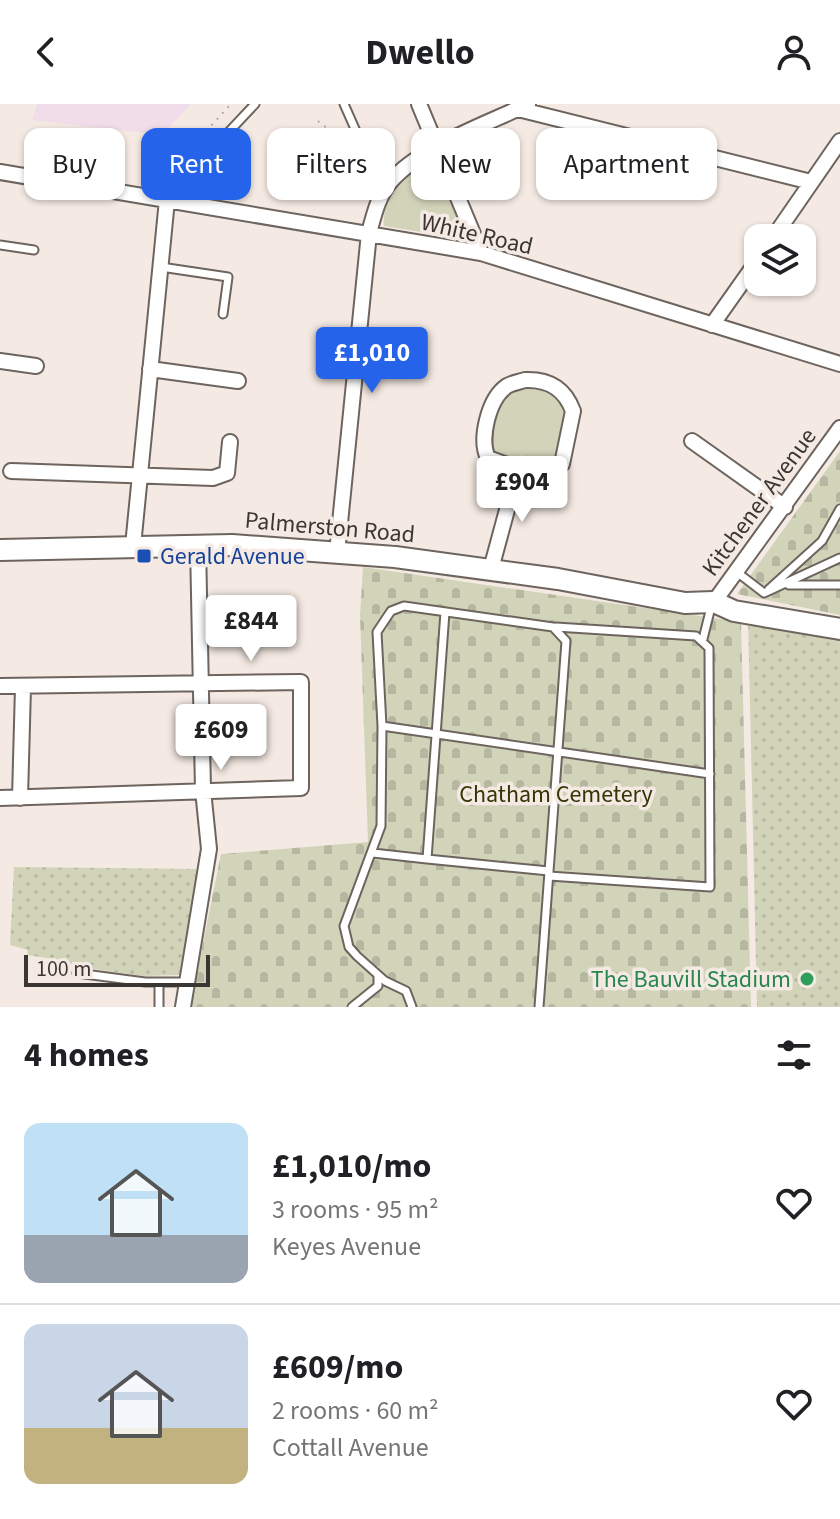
<!DOCTYPE html>
<meta charset="utf-8">
<style>
body{margin:0;font-family:"Source Sans 3",sans-serif;background:#f6f6f6;color:#202124;height:100vh;display:flex;flex-direction:column;font-size:30px;white-space:nowrap}
*{box-sizing:border-box;margin:0}
p{font-size:26px;color:#757577}
.icon{flex:none;width:44px;height:44px;fill:none;stroke:currentColor;stroke-width:2;stroke-linecap:round;stroke-linejoin:round}
.map{position:relative;height:903px;overflow:hidden}
.details{display:flex;flex-direction:column;background:#fff;flex:1}
.details>*{flex:none}
.top-card{position:absolute;left:24px;top:24px;width:792px;height:72px;display:flex;gap:16px}
.fabs{position:absolute;left:744px;top:120px;display:grid;gap:16px}
.fabs a{display:grid;place-items:center;width:72px;height:72px;border-radius:16px;background:#fff;box-shadow:0 2px 6px #0004;font-size:40px}
.scale{position:absolute;left:24px;bottom:20px;width:186px;box-sizing:border-box;padding-left:8px;border:4px solid #3a3633;border-top:0;font-size:22px;line-height:28px;white-space:nowrap;color:#3a3633;-webkit-text-stroke:6px #f5eae3;paint-order:stroke}
.price{position:absolute;translate:-50% -68px;padding:0 18px;border-radius:8px;background:#fff;color:#222;font-size:26px;line-height:52px;filter:drop-shadow(0 2px 4px #0008)}
.price::after{content:'';position:absolute;left:50%;top:48px;width:24px;height:18px;margin-left:-12px;background:inherit;clip-path:polygon(0 0,100% 0,50% 100%)}
.price.on{background:#2563eb;color:#fff}
ul{padding:0;list-style:none}
li{display:flex;align-items:center;gap:24px;height:200px;padding:0 24px}
li+li{border-top:2px solid #e0e0e0}
li span{display:grid;place-items:center;flex:none;width:224px;height:160px;border-radius:16px;color:#555}
li>.icon{margin-inline-start:auto}
span .icon{width:96px;height:96px;fill:#fffc;stroke-width:1}
li b{font-size:34px}
h2{display:flex;justify-content:space-between;align-items:center;height:96px;padding:0 24px;font-size:34px}
.tag{padding:0 28px;border-radius:16px;background:#fff;box-shadow:0 2px 6px #0004;font-size:28px;line-height:72px}
.tag.on{background:#2563eb;color:#fff}
header{display:flex;justify-content:space-between;align-items:center;height:104px;padding:0 24px;background:#fff;font-size:36px;font-weight:700}
.map>svg:first-child{display:block}
.education{fill:#f1dcea}
.green{fill:#d2d4ba}
.cemetery{fill:url(#cemetery-stones)}
.park{fill:url(#park-dots)}
.lines{fill:none;stroke-linecap:round;stroke-linejoin:round}
.lane-casing{stroke:#6d645e;stroke-width:11}
.street-casing{stroke:#6d645e;stroke-width:18}
.secondary-casing{stroke:#6d645e;stroke-width:24}
.path{stroke:#b5ada7;stroke-width:2;stroke-dasharray:2 6;stroke-linecap:butt}
.lane{stroke:#fff;stroke-width:7}
.street{stroke:#fff;stroke-width:14}
.secondary{stroke:#fff;stroke-width:20}
.transit-dot{fill:#1a4fb4;stroke:#f5eae3;stroke-width:3}
.leisure-dot{fill:#2e9e5b;stroke:#f5eae3;stroke-width:3}
.labels{text-anchor:middle;stroke-width:7;stroke-linejoin:round;paint-order:stroke}
.street-label{font-size:24px;fill:#3a3633;stroke:#f5eae3}
.transit-label{font-size:24px;fill:#164399;stroke:#f5eae3;text-anchor:start}
.park-label{font-size:24px;fill:#353607;stroke:#f5eae3}
.leisure-label{font-size:24px;fill:#27864d;stroke:#f5eae3;text-anchor:end}
</style>
<header><svg class="icon" aria-label="back" viewBox="0 0 24 24"><path d="M15 5l-7 7 7 7"/></svg>Dwello<svg class="icon" aria-label="person" viewBox="0 0 24 24"><circle cx="12" cy="8" r="4"/><path d="M4 21q1-7 8-7t8 7"/></svg></header>
<div class="map">
<svg width="840" height="903" viewBox="0 0 840 903">
<defs>
<pattern id="cemetery-stones" width="16" height="16" patternUnits="userSpaceOnUse" patternTransform="scale(2)"><rect width="16" height="16" fill="#d2d4ba"/><path d="M2 7V4a2 2 0 0 1 4 0v3zM10 15v-3a2 2 0 0 1 4 0v3z" fill="#b5b7a0"/></pattern>
<pattern id="park-dots" width="8" height="8" patternUnits="userSpaceOnUse" patternTransform="scale(2)"><rect width="8" height="8" fill="#d2d4ba"/><path d="M2 2h.1M6 6h.1" fill="none" stroke="#b5b7a0" stroke-width="1.8" stroke-linecap="round"/></pattern>
</defs>
<rect width="100%" height="100%" fill="#f5eae3"/>
<path class="education" d="M37,0h154l-29,31 -130,-15z"/>
<path class="green" d="M430,58l5,4 31,67 -2,6 -80,-13c-4,-24 25,-56 46,-64z
M528,280l18,2 21,22 -9,53 -7,7 -24,-1 -6,-12 -11,7 -19,-11c-6,-32 8,-55 37,-67z"/>
<path class="cemetery" d="M840,347v164l-103,-21z
M363,463l378,55 10,385h-561l31,-153 147,-12 -8,-226z"/>
<path class="park" d="M748,514l92,19v370h-83z
M14,763l187,2 -22,106 -37,1 -68,-10 -7,-5 -40,-6 1,-5 -18,-5z"/>
<g class="lines">
<defs>
<path id="lane" d="M344,0l23,52 25,23
M223,34l32,-34
M0,141l34,5
M161,163l67,10 -5,37
M738,469l26,20 76,-35
M789,481h51
M769,485l53,-48 18,-32
M445,508l-18,247 122,12
M703,535l8,-32
M382,622l328,48
M373,749l54,6
M549,772l161,11 -1,-239 -13,-12 -140,-9
M77,869l68,9h42
M159,903v-25
M352,903l26,-21v-11
M412,903l-6,-16 -21,-10 -28,-25 -8,-9 -5,-21 37,-100 1,-100 -5,-94 14,-21 13,-5 149,21 13,14 -27,366"/>
<path id="street" d="M419,0l62,149
M518,5l293,73
M0,68l481,81 359,111
M773,134l67,-97
M712,221l46,-65
M0,257l36,5
M150,265l88,12
M525,276c24,-1 40,9 48,31l-11,53 -14,11 -30,-6 -30,-11c-9,-18 0,-59 19,-72 5,-3 12,-4 18,-6z
M692,337l93,66
M11,367l202,7 14,-5 3,-31
M133,442l34,-346
M337,449l32,-320c5,-18 9,-37 22,-52 29,-34 96,-57 137,-77
M491,465l27,-100
M714,498l126,-174
M0,582l301,-4v106l-301,10
M20,694l3,-111
M183,903l26,-158 -6,-59 -5,-245"/>
<path id="secondary" d="M0,446l232,-5 163,12 163,22 127,24 29,-1 20,9 106,18"/>
</defs>
<use href="#lane" class="lane-casing"/>
<use href="#street" class="street-casing"/>
<use href="#secondary" class="secondary-casing"/>
<path class="path" d="M318,17l33,27
M159,81l9,-52 29,8 34,-37"/>
<use href="#lane" class="lane"/>
<use href="#street" class="street"/>
<use href="#secondary" class="secondary"/>
</g>
<rect class="transit-dot" x="136" y="444" width="16" height="16" rx="4"/>
<circle class="leisure-dot" cx="807" cy="875" r="8"/>
<g class="labels">
<g class="street-label">
<text transform="translate(477 130) rotate(13)" y="8">White Road</text>
<text transform="translate(759 398) rotate(-54)" y="8">Kitchener Avenue</text>
<text transform="translate(330 423) rotate(5)" y="8">Palmerston Road</text>
</g>
<g class="transit-label">
<text x="160" y="460">Gerald Avenue</text>
</g>
<g class="park-label">
<text x="556" y="698">Chatham Cemetery</text>
</g>
<g class="leisure-label">
<text x="791" y="883">The Bauvill Stadium</text>
</g>
</g>
</svg>
<div class="fabs">
<a><svg class="icon" aria-label="layers" viewBox="0 0 24 24"><path d="M12 4l9 5-9 5-9-5zM3 14l9 5 9-5"/></svg></a>
</div>
<div class="scale">100 m</div>
<b class="price on" style="left:372px;top:291px">£1,010</b>
<b class="price" style="left:522px;top:420px">£904</b>
<b class="price" style="left:251px;top:559px">£844</b>
<b class="price" style="left:221px;top:668px">£609</b>
<div class="top-card">
<a class="tag">Buy</a>
<a class="tag on">Rent</a>
<a class="tag">Filters</a>
<a class="tag">New</a>
<a class="tag">Apartment</a>
</div>
</div>
<section class="details">
<h2>4 homes<svg class="icon" aria-label="filters" viewBox="0 0 24 24"><path d="M4 7h16M4 17h16"/><circle cx="9" cy="7" r="2"/><circle cx="15" cy="17" r="2"/></svg></h2>
<ul>
<li><span style="background:linear-gradient(#bfe0f5 70%,#9aa5b1 0)"><svg class="icon" aria-label="home" viewBox="0 0 24 24"><path d="M3 11l9-7 9 7M6 9v11h12V9"/></svg></span><div><b>£1,010/mo</b><p>3 rooms · 95 m²</p><p>Keyes Avenue</p></div><svg class="icon" aria-label="heart" viewBox="0 0 24 24"><path d="M12 20l-8-8c-3-5 5-10 8-4 3-6 11-1 8 4z"/></svg></li>
<li><span style="background:linear-gradient(#c9d6e8 65%,#c2b280 0)"><svg class="icon" aria-label="home" viewBox="0 0 24 24"><path d="M3 11l9-7 9 7M6 9v11h12V9"/></svg></span><div><b>£609/mo</b><p>2 rooms · 60 m²</p><p>Cottall Avenue</p></div><svg class="icon" aria-label="heart" viewBox="0 0 24 24"><path d="M12 20l-8-8c-3-5 5-10 8-4 3-6 11-1 8 4z"/></svg></li>
</ul>
</section>
